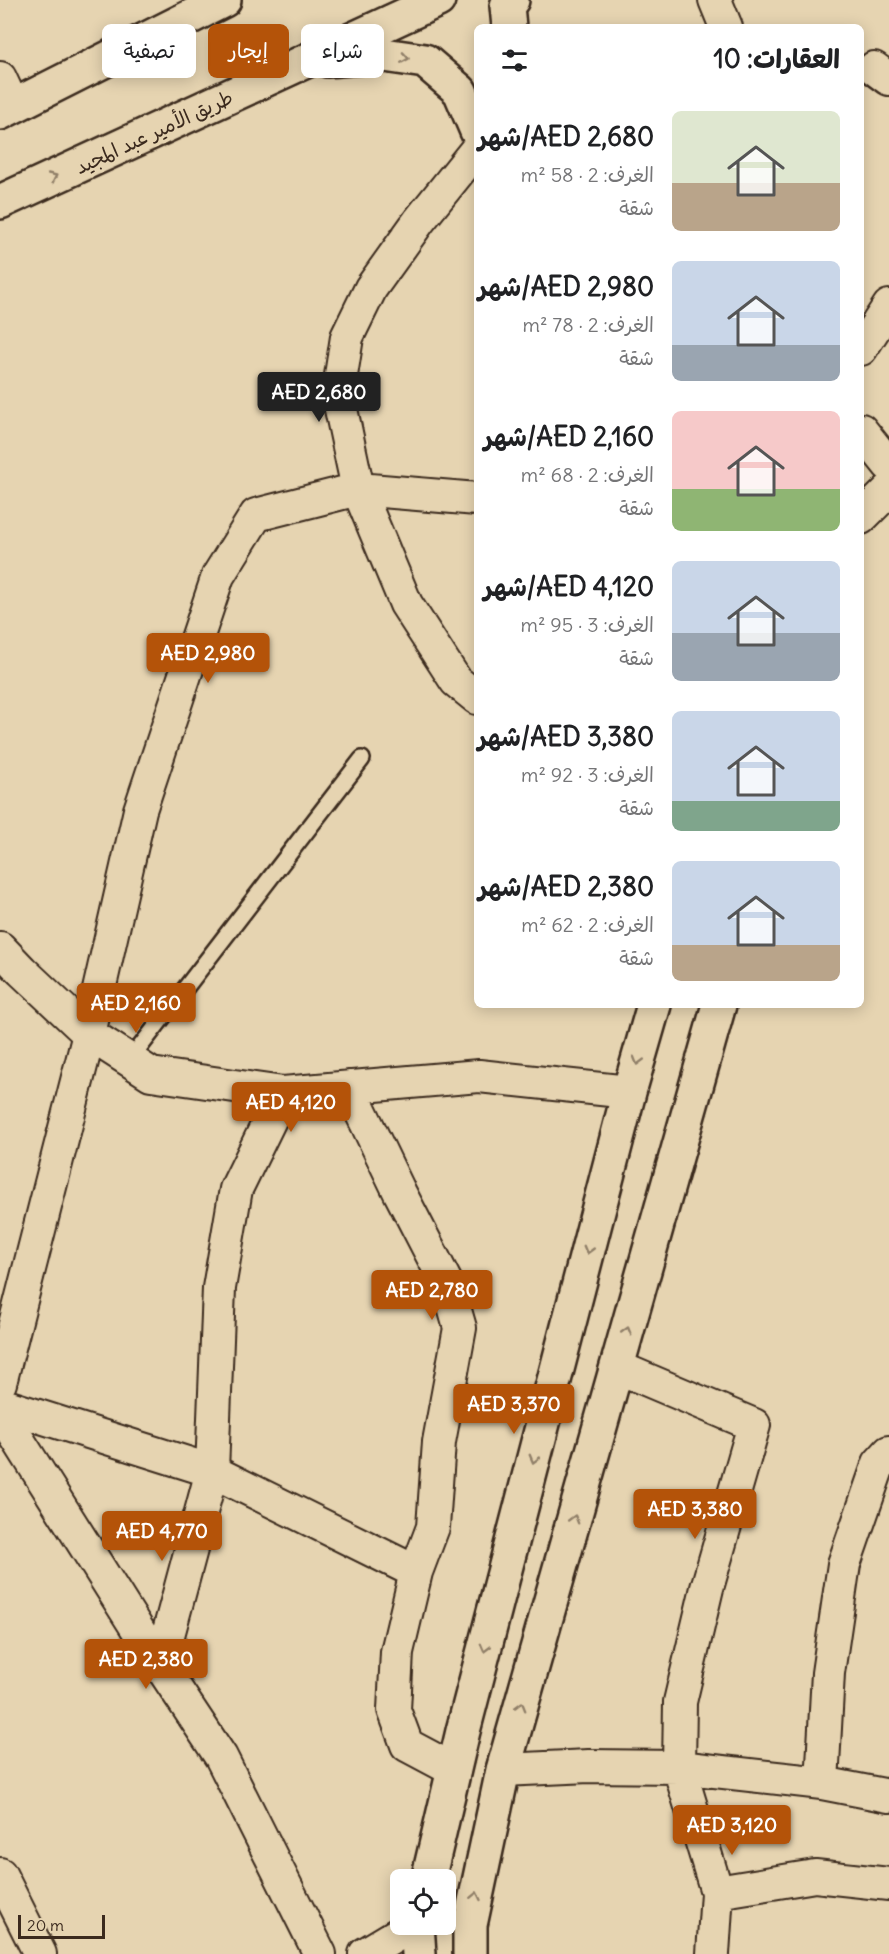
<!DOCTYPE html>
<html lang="ar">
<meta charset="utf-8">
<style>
body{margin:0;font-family:Delius,"Playpen Sans Arabic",sans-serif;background:#f6f6f6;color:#202124;direction:rtl;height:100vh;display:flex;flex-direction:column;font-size:22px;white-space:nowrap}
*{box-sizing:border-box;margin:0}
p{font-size:20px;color:#757577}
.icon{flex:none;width:33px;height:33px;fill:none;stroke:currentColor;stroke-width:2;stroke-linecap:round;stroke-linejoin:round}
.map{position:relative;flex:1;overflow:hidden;direction:ltr}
.sheet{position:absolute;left:474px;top:24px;width:390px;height:984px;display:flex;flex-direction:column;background:#fff;border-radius:9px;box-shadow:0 3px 15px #0003;direction:rtl}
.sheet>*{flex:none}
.guide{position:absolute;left:18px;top:24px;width:366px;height:54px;direction:rtl;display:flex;gap:12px}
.fabs{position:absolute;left:390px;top:1869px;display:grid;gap:12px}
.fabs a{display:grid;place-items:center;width:66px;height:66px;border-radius:9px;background:#fff;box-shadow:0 3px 15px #0003;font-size:30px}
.scale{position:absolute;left:18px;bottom:15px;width:87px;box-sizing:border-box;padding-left:6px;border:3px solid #3b2a1e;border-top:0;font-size:16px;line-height:21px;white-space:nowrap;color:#3b2a1e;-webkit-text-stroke:4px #e6d4b1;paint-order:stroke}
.price{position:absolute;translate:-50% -51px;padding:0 14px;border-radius:6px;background:#b45309;color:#fff;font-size:20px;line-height:39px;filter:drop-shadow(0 2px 3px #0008)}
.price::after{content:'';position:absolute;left:50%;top:36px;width:18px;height:14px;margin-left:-9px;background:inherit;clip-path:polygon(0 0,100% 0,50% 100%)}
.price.current{background:#222;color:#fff}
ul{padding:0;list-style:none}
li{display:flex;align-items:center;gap:18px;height:150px;padding:0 24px}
li span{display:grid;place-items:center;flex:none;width:168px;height:120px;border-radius:9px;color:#555}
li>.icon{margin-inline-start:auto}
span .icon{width:72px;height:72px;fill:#fffc;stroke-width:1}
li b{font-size:26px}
h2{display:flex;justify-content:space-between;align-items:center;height:72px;padding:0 24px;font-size:26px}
.tag{padding:0 21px;border-radius:9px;background:#fff;box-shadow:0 3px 15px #0003;font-size:21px;line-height:54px}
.tag.current{background:#b45309;color:#fff}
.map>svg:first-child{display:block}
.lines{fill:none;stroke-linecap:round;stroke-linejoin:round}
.lane-casing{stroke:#3b2a1e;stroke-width:20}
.street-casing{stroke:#3b2a1e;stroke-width:36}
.secondary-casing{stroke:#3b2a1e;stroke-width:38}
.lane{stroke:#e6d4b1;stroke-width:15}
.street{stroke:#e6d4b1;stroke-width:32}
.secondary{stroke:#e6d4b1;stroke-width:33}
.oneway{stroke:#907f68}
.labels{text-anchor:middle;stroke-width:6;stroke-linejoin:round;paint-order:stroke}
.street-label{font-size:20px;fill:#3b2a1e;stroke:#e6d4b1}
</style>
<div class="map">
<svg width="889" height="1954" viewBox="0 0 889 1954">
<rect width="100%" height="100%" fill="#e6d4b1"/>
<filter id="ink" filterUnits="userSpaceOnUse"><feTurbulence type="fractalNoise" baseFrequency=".0167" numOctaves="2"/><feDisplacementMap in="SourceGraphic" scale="12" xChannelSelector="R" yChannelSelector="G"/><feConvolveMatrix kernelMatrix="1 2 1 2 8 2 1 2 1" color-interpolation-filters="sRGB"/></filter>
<g filter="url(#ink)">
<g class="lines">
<defs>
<path id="lane" d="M130,1060l232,-301"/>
<path id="street" d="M715,0l11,27
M874,68l15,11
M0,78l13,28
M477,149l-58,72 -48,67 -24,49 -9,58 20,94 48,115 50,77 21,17
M861,349l28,-43
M861,430l28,35
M861,518l28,-28
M0,948l22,23 67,63 62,40 132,19
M349,1087l51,106 48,93 12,42 -21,114 -6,85 -17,45
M617,1367l137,58 -47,163 -27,114 -1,65 38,125 -4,62
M0,1383l89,-349 51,-224 78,-234 38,-61 102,-26 119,10
M0,1404l212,67 204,101 -19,80 -3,58 13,35 47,25
M0,1411l160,254 61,92 99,197
M160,1665l52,-194 7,-183 17,-99 47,-96 196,-17 150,16
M503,1770l86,-4 90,1 143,16 67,13
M822,1783l6,-110 16,-109 35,-101 10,-11
M0,1874l40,80
M717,1892l98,-16 74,8
M365,1954l50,-30"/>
<path id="secondary" d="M509,27l-2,-21 5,-6
M327,60l57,-5 41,6 35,30 17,40
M0,113l224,-113
M0,202l438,-202
M428,1880l35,-149 166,-639 25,-87
M417,1924l2,30
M470,1954v-29l33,-155 216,-765"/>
</defs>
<use href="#lane" class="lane-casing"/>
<use href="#street" class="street-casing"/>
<use href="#secondary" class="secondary-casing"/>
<use href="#lane" class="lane"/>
<use href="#street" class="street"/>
<use href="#secondary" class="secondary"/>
</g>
<defs><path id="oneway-chevron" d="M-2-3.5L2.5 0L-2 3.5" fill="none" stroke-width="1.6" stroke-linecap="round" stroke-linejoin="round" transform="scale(1.5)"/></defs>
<g class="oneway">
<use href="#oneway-chevron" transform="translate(405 58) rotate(9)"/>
<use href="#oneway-chevron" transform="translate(53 177) rotate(-25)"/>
<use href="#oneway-chevron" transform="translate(638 1061) rotate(106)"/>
<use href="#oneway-chevron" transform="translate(588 1250) rotate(105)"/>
<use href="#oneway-chevron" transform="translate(627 1331) rotate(-74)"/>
<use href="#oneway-chevron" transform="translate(534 1459) rotate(105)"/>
<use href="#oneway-chevron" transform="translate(574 1519) rotate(-74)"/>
<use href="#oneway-chevron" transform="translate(485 1648) rotate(105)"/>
<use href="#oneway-chevron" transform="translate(521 1706) rotate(-74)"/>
<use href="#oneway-chevron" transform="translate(476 1896) rotate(-78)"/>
</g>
</g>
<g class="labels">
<g class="street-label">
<text transform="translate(154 132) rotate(-25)" y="7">طريق الأمير عبد المجيد</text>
</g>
</g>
</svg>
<div class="fabs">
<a><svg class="icon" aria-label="locate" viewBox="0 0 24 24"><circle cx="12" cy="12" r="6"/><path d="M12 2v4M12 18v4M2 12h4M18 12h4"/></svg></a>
</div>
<div class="scale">20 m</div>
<b class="price current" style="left:319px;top:423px">AED 2,680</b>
<b class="price" style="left:208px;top:684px">AED 2,980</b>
<b class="price" style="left:136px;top:1034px">AED 2,160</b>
<b class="price" style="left:291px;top:1133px">AED 4,120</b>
<b class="price" style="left:432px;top:1321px">AED 2,780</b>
<b class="price" style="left:514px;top:1435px">AED 3,370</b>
<b class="price" style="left:695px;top:1540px">AED 3,380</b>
<b class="price" style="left:162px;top:1562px">AED 4,770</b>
<b class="price" style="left:146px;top:1690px">AED 2,380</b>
<b class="price" style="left:732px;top:1856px">AED 3,120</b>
<div class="guide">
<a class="tag">شراء</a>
<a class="tag current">إيجار</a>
<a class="tag">تصفية</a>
</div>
<section class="sheet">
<h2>العقارات: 10<svg class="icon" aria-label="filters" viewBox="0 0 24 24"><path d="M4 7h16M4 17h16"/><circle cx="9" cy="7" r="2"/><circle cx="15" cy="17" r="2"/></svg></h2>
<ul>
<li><span style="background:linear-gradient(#dfe7d0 60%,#b9a48a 0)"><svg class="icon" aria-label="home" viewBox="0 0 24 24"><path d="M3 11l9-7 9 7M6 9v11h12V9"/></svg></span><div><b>AED 2,680/شهر</b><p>الغرف: 2 · 58 m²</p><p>شقة</p></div></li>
<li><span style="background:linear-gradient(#c9d6e8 70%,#9aa5b1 0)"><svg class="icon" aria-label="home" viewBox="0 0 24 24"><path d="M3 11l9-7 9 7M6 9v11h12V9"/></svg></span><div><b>AED 2,980/شهر</b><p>الغرف: 2 · 78 m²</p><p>شقة</p></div></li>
<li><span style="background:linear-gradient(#f6c9c9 65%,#8fb573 0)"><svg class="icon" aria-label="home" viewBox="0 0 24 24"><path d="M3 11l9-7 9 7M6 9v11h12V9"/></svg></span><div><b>AED 2,160/شهر</b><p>الغرف: 2 · 68 m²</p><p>شقة</p></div></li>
<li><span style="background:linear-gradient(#c9d6e8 60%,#9aa5b1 0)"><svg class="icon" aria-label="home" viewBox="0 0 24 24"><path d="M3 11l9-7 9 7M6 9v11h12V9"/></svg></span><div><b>AED 4,120/شهر</b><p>الغرف: 3 · 95 m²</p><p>شقة</p></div></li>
<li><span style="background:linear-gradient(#c9d6e8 75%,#7fa58c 0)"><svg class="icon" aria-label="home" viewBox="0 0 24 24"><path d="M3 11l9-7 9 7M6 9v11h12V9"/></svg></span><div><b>AED 3,380/شهر</b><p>الغرف: 3 · 92 m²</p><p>شقة</p></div></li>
<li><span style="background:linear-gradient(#c9d6e8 70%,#b9a48a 0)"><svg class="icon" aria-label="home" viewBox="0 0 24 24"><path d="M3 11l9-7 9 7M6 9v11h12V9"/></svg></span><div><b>AED 2,380/شهر</b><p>الغرف: 2 · 62 m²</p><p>شقة</p></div></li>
</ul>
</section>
</div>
